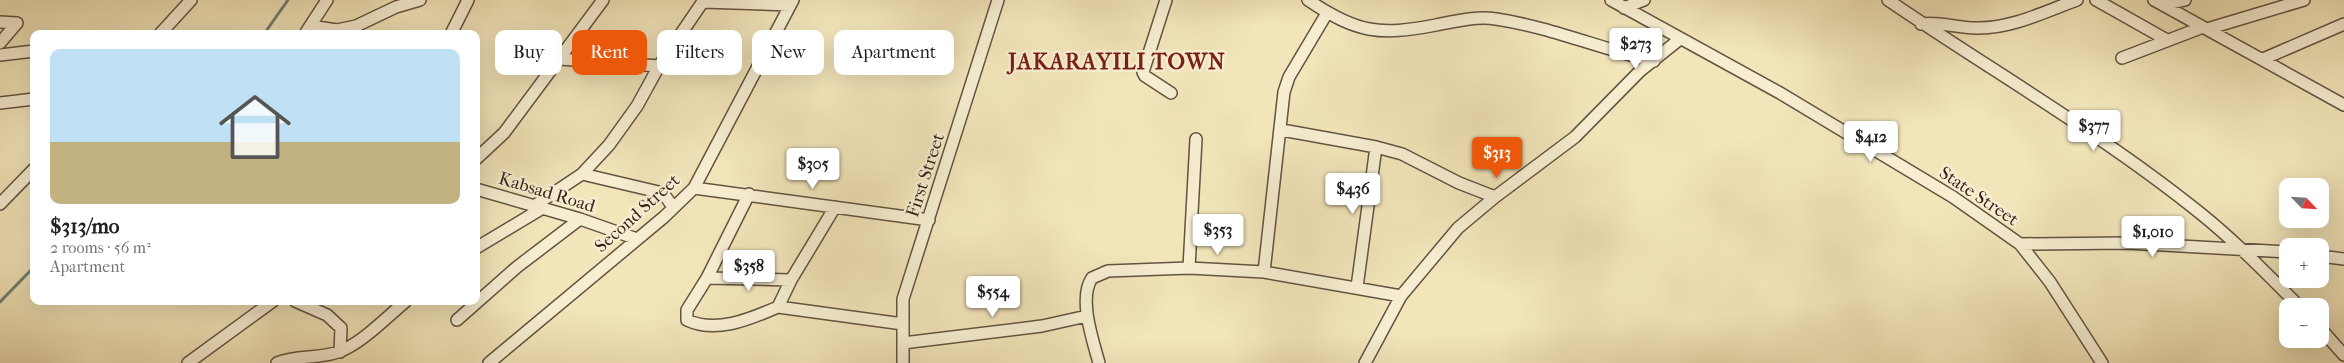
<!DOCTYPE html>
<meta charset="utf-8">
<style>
body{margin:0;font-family:"IM FELL French Canon",serif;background:#f2f2f2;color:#202124;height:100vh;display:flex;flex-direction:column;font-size:19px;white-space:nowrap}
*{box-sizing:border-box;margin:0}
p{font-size:16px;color:#757577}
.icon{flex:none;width:28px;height:28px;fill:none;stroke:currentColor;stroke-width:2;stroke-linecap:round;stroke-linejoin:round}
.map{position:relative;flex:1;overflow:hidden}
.details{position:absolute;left:30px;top:30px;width:450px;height:275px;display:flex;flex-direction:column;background:#fff;border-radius:10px;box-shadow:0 5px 20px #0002}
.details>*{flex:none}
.guide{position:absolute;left:495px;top:30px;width:475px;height:45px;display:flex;gap:10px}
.needle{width:32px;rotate:115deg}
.fabs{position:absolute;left:2279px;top:178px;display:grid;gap:10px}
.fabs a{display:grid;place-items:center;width:50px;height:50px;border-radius:10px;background:#fff;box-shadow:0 5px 20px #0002;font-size:25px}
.price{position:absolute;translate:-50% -42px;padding:0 11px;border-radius:5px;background:#fff;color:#222;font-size:16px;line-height:32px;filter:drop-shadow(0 1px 2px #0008)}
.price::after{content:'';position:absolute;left:50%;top:30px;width:15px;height:11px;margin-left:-8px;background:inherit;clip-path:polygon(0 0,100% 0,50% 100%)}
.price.active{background:#ea580c;color:#fff}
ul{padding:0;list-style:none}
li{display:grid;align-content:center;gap:10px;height:265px;padding:0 20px}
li+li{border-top:1px solid #e0e0e0}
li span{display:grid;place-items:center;height:155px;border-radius:10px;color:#555}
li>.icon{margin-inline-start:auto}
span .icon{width:90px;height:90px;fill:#fffc;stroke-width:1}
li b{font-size:21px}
.pill{padding:0 18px;border-radius:10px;background:#fff;box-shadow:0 5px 20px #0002;font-size:18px;line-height:45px}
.pill.active{background:#ea580c;color:#fff}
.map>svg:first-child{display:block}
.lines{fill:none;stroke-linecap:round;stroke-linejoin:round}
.stream{stroke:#718075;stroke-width:3}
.minor-casing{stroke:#635342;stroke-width:14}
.minor{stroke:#f7eed2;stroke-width:11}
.labels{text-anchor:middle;stroke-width:5;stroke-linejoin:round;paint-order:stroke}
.street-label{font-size:18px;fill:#33221a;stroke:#f7eed2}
.district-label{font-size:22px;font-weight:bold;letter-spacing:1px;fill:#7a1f14;stroke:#f7eed2}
</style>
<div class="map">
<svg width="2344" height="363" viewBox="0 0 2344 363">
<rect width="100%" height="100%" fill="#f2e5ba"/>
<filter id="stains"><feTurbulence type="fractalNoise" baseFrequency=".004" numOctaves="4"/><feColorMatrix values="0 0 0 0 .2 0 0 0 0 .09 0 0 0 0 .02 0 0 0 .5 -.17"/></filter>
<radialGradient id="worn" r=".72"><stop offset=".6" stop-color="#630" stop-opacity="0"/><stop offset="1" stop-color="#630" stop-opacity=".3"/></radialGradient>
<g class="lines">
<path class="stream" d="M264,34l24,-34
M0,302l34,-35"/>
<defs>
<path id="minor" d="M1166,0l-23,72 2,4 26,17
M1308,0c49,33 71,36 128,25 20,-4 40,-9 60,-6 54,8 105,30 158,42
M1611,0l169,93 173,104 67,47 30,38 52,81
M1888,0c104,71 214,134 312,213 35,28 67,61 99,93
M2096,0l71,40
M2154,0l190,105
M703,2l87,3
M2163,5l22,-5
M1624,8l20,-8
M0,22l17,1 -17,20
M1921,24c20,-3 38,5 58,4 34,0 67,-17 98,-28
M310,26l27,4 19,-4 40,-19 24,-7
M2207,29l97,-29
M160,34l31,-34
M305,34l22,-34
M451,34l17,-34
M0,55l34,-4
M2122,58l81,-31
M560,59l99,7
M2263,59l81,-35
M0,103l34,-4
M1282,130l94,17 26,7 57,29 36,14
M476,159l28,-26 99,-133
M582,174l81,19 10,14
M694,188l235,32
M476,189l104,30 57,20
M749,194l-42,84 -20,32v10c29,14 63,-1 91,-13
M0,204l34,-35
M534,206l48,-32 27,-29 28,-39 22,-40 45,-66
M835,207l-44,73 -13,27 125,17
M2020,244l107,-1 161,9
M476,248l65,-39
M2320,256l24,3
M1189,268l7,-129
M1264,272l20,-180 5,-15 38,-64
M707,278l84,2
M1357,287l19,-140
M295,301l32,14 14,13 -1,24
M457,320l60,-53 63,-48
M2320,328l24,27
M903,343l139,-17 45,-10
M188,363l85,-62
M277,363c20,-8 41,-4 61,-11 22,-7 50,-36 68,-51
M489,363l175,-146 30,-29 99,-188
M903,363v-64l95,-299
M1099,363c-6,-22 -21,-65 -7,-85l16,-7 81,-3 75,4 137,24
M1365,363l36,-67 57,-68 37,-31 80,-60 65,-66 40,-32"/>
</defs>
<use href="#minor" class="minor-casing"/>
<use href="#minor" class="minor"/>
</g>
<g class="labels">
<g class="street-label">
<text transform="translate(925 175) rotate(-72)" y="6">First Street</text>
<text transform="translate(547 192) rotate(17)" y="6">Kabsad Road</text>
<text transform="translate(1979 196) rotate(34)" y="6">State Street</text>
<text transform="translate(637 213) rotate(-42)" y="6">Second Street</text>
</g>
<g class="district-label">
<text x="1117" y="69">JAKARAYILI TOWN</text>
</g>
</g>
<rect width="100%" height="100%" filter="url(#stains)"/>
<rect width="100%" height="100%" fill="url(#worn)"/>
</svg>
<div class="fabs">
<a><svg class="needle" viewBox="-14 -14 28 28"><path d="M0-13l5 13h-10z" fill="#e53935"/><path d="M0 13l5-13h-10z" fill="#757577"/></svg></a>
<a>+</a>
<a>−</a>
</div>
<b class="price" style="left:1636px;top:70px">$273</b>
<b class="price" style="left:2094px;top:152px">$377</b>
<b class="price" style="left:1871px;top:163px">$412</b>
<b class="price active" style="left:1497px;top:179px">$313</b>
<b class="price" style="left:813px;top:190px">$305</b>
<b class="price" style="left:1353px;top:215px">$436</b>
<b class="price" style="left:1218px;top:256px">$353</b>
<b class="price" style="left:2153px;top:258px">$1,010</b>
<b class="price" style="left:749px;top:292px">$358</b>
<b class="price" style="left:993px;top:318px">$554</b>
<div class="guide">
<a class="pill">Buy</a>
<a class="pill active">Rent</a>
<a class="pill">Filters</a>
<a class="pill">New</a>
<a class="pill">Apartment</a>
</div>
<section class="details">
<ul>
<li><span style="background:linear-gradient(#bfe0f5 60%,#c2b280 0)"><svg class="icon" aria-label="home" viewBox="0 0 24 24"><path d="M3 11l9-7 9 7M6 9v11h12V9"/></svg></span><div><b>$313/mo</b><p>2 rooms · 56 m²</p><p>Apartment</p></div></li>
</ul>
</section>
</div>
